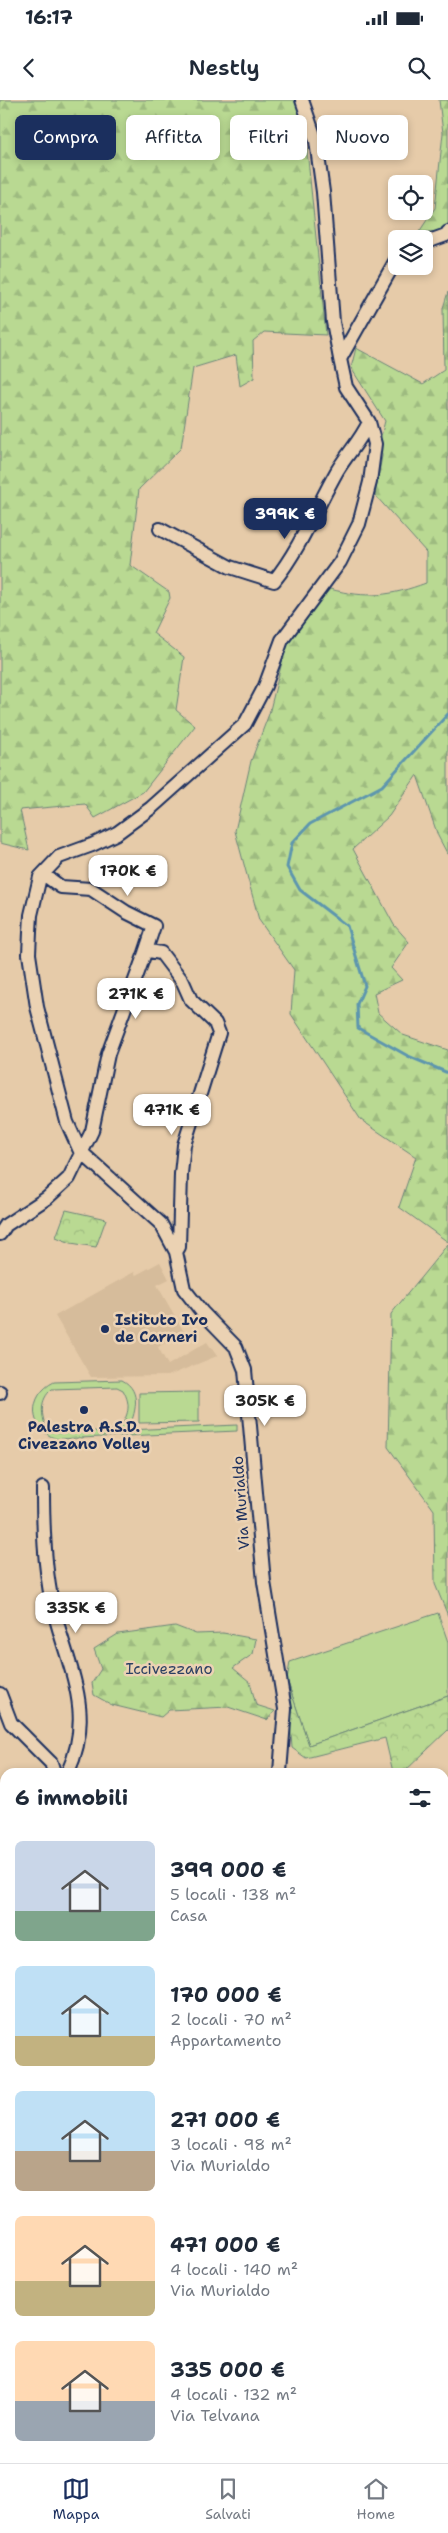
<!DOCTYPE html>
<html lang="it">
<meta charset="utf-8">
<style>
body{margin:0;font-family:"Shantell Sans",sans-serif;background:#f2f2f3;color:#1f2937;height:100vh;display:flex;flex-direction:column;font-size:19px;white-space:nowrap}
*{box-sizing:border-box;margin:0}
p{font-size:16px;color:#747a83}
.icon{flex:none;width:28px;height:28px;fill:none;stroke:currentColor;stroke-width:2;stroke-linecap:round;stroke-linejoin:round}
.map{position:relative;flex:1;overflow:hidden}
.details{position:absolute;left:0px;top:1668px;width:449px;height:696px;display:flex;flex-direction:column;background:#fff;border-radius:15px 15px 0 0;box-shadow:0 2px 8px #0003}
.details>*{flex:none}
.top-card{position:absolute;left:15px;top:15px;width:419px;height:45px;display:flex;gap:10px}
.controls{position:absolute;left:388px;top:75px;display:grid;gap:10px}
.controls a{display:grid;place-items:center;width:45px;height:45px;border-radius:8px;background:#fff;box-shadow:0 2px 8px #0003;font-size:25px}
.price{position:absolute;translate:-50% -42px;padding:0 11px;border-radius:10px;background:#fff;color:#222;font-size:16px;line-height:32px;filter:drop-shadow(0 1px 2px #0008)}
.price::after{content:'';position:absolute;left:50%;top:30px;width:15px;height:11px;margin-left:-8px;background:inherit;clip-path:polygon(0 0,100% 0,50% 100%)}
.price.active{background:#1b2f5e;color:#fff}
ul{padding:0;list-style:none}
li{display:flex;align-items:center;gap:15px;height:125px;padding:0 15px}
li span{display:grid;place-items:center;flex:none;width:140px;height:100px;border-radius:8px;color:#555}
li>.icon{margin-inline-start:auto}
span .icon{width:60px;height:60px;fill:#fffc;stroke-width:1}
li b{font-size:21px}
h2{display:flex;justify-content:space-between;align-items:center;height:60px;padding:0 15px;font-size:21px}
.pill{padding:0 18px;border-radius:8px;background:#fff;box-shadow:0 2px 8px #0003;font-size:18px;line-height:45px}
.pill.active{background:#1b2f5e;color:#fff}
.status{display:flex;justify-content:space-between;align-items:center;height:35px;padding:0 25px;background:#fff;direction:ltr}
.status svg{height:14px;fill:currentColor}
header{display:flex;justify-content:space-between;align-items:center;height:65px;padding:0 15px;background:#fff;font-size:22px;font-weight:600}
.tabs{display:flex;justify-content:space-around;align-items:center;height:70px;border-top:1px solid #e0e1e3;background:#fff;font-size:14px;color:#747a83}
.tabs a{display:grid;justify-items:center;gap:2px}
.tabs .active{color:#1b2f5e}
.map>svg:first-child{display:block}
.built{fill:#d6bc9b}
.grass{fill:#b9d992;stroke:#6a8478;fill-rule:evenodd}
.forest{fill:url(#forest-firs);stroke:#6a8478}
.park{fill:url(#park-crowns);stroke:#6a8478}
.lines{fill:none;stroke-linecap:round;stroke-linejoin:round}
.stream{stroke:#5d96ae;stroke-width:3}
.minor-casing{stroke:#1b2f5e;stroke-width:16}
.minor{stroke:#ebd2b3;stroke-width:12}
.poi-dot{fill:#1b2f5e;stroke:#ebd2b3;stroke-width:2}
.labels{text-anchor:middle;stroke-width:5;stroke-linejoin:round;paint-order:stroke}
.poi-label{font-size:15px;font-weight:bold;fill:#1b2f5e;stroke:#ebd2b3;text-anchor:start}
.street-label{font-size:15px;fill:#1b2f5e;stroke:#ebd2b3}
.park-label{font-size:15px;fill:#2b4063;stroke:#ebd2b3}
</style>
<div class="status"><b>16:17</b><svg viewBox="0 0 49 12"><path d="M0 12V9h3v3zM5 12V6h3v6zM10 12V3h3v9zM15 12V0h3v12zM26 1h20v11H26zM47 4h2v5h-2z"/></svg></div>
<header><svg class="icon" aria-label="back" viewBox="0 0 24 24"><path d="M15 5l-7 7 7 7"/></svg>Nestly<svg class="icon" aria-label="search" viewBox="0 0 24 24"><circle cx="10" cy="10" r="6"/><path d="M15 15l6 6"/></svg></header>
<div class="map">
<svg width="448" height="2363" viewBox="0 0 448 2363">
<defs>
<pattern id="forest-firs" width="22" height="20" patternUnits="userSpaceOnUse" patternTransform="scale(1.25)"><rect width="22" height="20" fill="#b9d992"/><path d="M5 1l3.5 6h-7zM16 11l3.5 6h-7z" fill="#9ebb80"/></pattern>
<pattern id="park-crowns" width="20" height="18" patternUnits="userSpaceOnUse" patternTransform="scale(1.25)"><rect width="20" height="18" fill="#b9d992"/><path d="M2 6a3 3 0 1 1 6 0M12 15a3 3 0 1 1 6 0" fill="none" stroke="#9ebb80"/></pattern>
</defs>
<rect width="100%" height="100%" fill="#e6cba9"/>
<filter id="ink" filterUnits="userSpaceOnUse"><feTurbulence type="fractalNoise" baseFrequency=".02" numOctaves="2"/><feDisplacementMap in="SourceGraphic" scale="10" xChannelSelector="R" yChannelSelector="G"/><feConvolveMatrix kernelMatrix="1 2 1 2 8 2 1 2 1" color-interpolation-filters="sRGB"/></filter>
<g filter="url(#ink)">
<path class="built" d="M160,1162l9,17 -12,6 27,47 -26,15 10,18 39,-23 10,14 -49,20 -77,1 -36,-61 79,-44 2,3z"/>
<path class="grass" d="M122,1280c21,11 13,34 6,50l109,-5v6l-180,8c-29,-9 -30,-44 -3,-57zM117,1287l6,3c9,16 5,25 -4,40l-62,3 -10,-3c-6,-15 -8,-30 5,-41z
M199,1292v30l-60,1v-30z
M438,1513l10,29v54l-139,49 -22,-65 3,-18z"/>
<path class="forest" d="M0,0h298l8,40 20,195 -62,-3 -11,9 1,37 -14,8 -4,-31 -43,13 -12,80 -42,41 -9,76 39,27 1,6 -17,35 31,24 -8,53 19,16 -52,66 -48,26 -10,-14 -65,6 9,40 -29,-7z
M439,0h9v131l-29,1 16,-24 8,-75z
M448,192v563l-10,-19 -21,-61 -28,41 -36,33 41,76 15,17 -18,26 11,12 -28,13 4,20 25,22 45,15v192l-49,-35 17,-50 -55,-37 -70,-106 3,-44 -35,-50 -24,-89 16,-70 18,-47 19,-76 42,-49c37,10 61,7 96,-6v-31l-51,-57 7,-39 -2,-16 5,-19 -34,-53 5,-20 67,36 21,-14 -1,-62z
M448,1144v372l-13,-32 -1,-74 -46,-63 3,-133z
M175,1526l21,8 27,-1 33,6 -3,15 -20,14 17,14 6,23 19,6 -8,9 -39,-13 -59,3 -8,7 -49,-12 -18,-10 -2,-12 9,-14 -7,-20 24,-15z
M187,2359h99l10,4h-106z"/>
<path class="park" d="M66,1110l40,9 -10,28 -25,-4 -15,-6z
M287,1580l22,65 139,-49v34l-44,42h-11l-8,-34 -79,20 -14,-10z
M125,2359h41l1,4h-42z"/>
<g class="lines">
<path class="stream" d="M448,614l-66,72 -72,38 -18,19 -5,24 13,23 47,36 18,60 -8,18 1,24 50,28 40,17
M0,1868l5,5
M239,2359l3,4"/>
<defs>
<path id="minor" d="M424,143l22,-8 2,-3
M340,259l56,-99
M160,429l70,38 44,14c27,-34 42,-73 63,-110 10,-17 24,-31 32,-49
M43,774l18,13 30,2 35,23 28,14 -9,27
M0,1134l6,-9 41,-27 22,-20 23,-47 16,-77 37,-101 4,-2 12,2 22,29 8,18 24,23 4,10 -35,112 -3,29 -2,73 -3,5
M0,1292v1
M43,1388c0,38 1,77 9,114 13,62 45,106 16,170
M0,1594l11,29 40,40 3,9
M280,1672l5,-63 -21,-127 -19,-212 -9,-23 -34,-35 -18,-23 -8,-37 -15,-28 -81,-73 -13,-29 -30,-115 -8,-53 1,-22 1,-17 9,-38 19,-20 33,-12 25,-12 34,-25 94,-84 20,-38 17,-46 58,-78 19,-38 11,-42 5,-38 -6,-22 -23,-35 -6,-28 -7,-37 -10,-130 -7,-51 -14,-41
M444,1737l4,-4
M0,1896l5,-2
M444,1926l4,1
M0,1927h5
M0,1980h5
M0,2024l5,-6
M444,2026h4
M444,2219l4,-6
M118,2359l1,4
M175,2359l3,4
M338,2363l3,-4"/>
</defs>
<use href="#minor" class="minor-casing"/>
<use href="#minor" class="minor"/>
</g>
</g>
<g class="poi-dot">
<circle cx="105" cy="1229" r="5"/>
<circle cx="84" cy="1310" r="5"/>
</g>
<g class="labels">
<g class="poi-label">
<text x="115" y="1225">Istituto Ivo<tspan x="115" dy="17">de Carneri</tspan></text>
<text x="84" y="1332" text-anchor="middle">Palestra A.S.D.<tspan x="84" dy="17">Civezzano Volley</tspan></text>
</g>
<g class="street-label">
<text transform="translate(241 1403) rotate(-94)" y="5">Via Murialdo</text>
</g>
<g class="park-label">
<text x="169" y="1574">Iccivezzano</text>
</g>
</g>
</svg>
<div class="controls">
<a><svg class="icon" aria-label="locate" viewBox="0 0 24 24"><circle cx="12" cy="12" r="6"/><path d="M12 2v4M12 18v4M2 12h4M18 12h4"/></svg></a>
<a><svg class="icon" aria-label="layers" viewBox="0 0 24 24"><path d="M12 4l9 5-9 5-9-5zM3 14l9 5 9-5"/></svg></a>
</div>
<b class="price active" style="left:285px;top:440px">399K €</b>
<b class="price" style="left:128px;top:797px">170K €</b>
<b class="price" style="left:136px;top:920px">271K €</b>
<b class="price" style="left:172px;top:1036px">471K €</b>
<b class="price" style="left:265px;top:1327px">305K €</b>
<b class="price" style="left:76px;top:1534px">335K €</b>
<div class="top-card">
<a class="pill active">Compra</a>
<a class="pill">Affitta</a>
<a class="pill">Filtri</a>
<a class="pill">Nuovo</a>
</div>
<section class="details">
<h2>6 immobili<svg class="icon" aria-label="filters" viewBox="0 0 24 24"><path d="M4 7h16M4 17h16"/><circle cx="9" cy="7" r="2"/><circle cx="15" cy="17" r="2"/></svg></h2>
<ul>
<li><span style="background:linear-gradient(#c9d6e8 70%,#7fa58c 0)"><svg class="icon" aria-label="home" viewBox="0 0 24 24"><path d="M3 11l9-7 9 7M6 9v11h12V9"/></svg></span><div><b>399 000 €</b><p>5 locali · 138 m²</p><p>Casa</p></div></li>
<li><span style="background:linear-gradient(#bfe0f5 70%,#c2b280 0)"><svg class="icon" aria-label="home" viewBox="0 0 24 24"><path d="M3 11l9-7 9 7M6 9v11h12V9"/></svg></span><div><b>170 000 €</b><p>2 locali · 70 m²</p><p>Appartamento</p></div></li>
<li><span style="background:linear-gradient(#bfe0f5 60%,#b9a48a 0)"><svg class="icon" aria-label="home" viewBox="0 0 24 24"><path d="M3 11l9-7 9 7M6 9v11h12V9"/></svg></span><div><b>271 000 €</b><p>3 locali · 98 m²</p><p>Via Murialdo</p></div></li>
<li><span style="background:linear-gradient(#ffd9b3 65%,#c2b280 0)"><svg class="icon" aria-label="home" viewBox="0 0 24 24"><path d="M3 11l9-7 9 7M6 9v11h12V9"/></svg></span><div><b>471 000 €</b><p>4 locali · 140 m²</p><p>Via Murialdo</p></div></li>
<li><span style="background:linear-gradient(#ffd9b3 60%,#9aa5b1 0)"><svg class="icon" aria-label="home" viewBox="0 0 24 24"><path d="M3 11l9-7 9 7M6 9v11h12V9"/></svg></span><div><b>335 000 €</b><p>4 locali · 132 m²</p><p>Via Telvana</p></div></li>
</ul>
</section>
</div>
<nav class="tabs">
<a class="active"><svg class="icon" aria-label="map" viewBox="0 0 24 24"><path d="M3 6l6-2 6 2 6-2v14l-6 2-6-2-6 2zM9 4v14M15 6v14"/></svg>Mappa</a>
<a><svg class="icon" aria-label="saved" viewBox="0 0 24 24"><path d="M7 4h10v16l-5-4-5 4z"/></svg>Salvati</a>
<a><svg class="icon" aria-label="home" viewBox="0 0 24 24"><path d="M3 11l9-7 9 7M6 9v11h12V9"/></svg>Home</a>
</nav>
